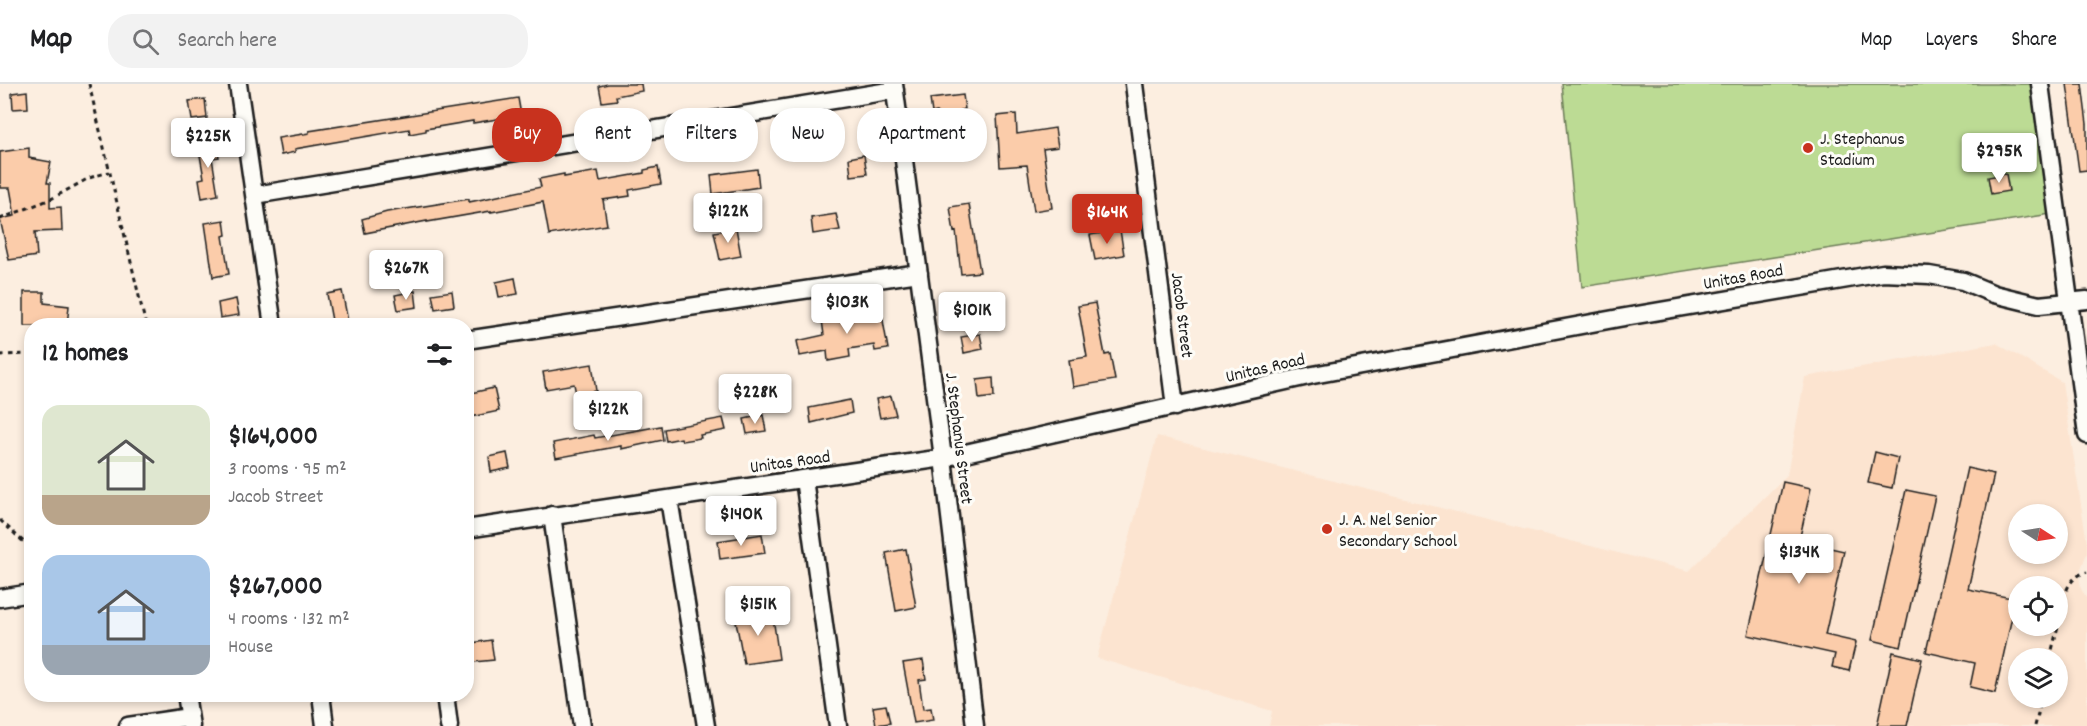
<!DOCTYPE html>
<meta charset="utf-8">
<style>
body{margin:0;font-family:Dekko,sans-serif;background:#f2f2f2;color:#202124;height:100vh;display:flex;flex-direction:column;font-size:22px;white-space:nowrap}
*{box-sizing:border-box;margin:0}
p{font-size:20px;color:#757577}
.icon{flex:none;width:33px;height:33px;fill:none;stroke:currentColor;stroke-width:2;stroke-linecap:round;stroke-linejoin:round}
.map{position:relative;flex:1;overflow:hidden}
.side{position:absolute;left:24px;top:234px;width:450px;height:384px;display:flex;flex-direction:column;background:#fff;border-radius:24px;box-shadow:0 3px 9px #0003}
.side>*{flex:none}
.banner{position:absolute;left:492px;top:24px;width:570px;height:54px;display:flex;gap:12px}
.needle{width:39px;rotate:102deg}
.buttons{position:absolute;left:2008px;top:420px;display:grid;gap:12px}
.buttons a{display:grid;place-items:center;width:60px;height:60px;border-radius:50%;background:#fff;box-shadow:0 3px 9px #0003;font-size:30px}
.price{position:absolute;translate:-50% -51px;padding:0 14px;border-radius:6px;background:#fff;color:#222;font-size:20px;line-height:39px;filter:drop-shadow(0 2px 3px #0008)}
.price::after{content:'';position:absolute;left:50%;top:36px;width:18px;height:14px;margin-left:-9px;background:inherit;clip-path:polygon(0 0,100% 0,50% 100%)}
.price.active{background:#c8321e;color:#fff}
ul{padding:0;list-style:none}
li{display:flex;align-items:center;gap:18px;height:150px;padding:0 18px}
li span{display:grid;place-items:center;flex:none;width:168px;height:120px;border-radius:18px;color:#555}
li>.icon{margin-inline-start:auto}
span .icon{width:72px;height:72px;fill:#fffc;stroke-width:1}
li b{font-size:26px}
h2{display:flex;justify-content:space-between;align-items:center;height:72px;padding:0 18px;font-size:26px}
.pill{padding:0 21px;border-radius:24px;background:#fff;box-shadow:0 3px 9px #0003;font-size:21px;line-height:54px}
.pill.active{background:#c8321e;color:#fff}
header{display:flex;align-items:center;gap:36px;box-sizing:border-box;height:84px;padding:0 30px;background:#fff;border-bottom:2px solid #e0e0e0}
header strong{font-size:28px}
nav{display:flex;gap:33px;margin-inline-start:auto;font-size:21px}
.search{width:420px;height:54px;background:#f2f2f2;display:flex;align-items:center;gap:15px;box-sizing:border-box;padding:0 21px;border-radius:24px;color:#757577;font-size:22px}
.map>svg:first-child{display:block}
.built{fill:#fce4d0;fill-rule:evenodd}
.green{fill:#bcdb94;stroke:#6c7c58;stroke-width:1.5}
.building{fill:#fbccaa;stroke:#1c1c1c;stroke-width:1.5}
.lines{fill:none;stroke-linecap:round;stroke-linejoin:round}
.minor-casing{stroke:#1c1c1c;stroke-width:21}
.path{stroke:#1c1c1c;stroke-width:3;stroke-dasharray:4.5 4.5;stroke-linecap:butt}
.minor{stroke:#fdfcf7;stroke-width:16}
.poi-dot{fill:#c8321e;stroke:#fdfcf7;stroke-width:2}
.labels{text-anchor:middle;stroke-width:6;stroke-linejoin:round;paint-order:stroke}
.poi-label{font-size:18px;fill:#1c1c1c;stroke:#fdfcf7;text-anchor:start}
.street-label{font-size:18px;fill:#1c1c1c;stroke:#fdfcf7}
</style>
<header>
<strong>Map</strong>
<div class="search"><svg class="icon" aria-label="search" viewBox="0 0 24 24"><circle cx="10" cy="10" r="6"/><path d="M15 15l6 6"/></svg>Search here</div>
<nav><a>Map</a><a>Layers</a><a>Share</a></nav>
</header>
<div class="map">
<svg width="2087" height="642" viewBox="0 0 2087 642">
<rect width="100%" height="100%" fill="#fceee0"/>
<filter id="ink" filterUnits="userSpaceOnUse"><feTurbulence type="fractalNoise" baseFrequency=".0167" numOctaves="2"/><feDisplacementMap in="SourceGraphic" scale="12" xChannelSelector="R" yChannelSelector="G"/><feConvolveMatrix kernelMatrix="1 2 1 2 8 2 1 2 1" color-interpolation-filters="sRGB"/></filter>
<g filter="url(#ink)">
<path class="built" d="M1996,259l66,39 25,161v10l-8,21 2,15 6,9v128h-818l3,-15 -175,-53 60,-222 532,135 98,-96 18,-98zM2019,430h39v40h-39zM2019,502h39v40h-39zM2019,574h39v40h-39z"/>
<path class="green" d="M1562,0h478l17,129 -475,74z"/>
<path class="building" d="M608,0h33l1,7 -26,5 1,4 -15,2 -3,-16z
M2067,0h15l5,40v46l-8,1z
M27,7l1,17 -15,1 -1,-16z
M963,11l2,14 -4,1 2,26 -23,3 -3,-27 -5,1 -2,-14z
M518,14l3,17 -48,8v-2l-47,8v2l-16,3 -1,-5 -114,20v3l-14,3 -3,-17 31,-5v-2z
M205,15l2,19 -15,2 -3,-19z
M1016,30l1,20 38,-6 3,19 -15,2 9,59 -18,3 -7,-46 -27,2 -3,-51z
M216,57l3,16 -7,1 6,37 -16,3 -3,-19 5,-1 -6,-34z
M29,64v10l22,4 -4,21h3v25l11,-1 1,24 -27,1 2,24 -28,4 -9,-41 15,-3 -5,-28h-10v-36z
M864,71l3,19 -16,2 -2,-18z
M658,83l3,17 -32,6 1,6 -27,4 4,25 -58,10 -6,-33 -52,10v-1l-64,11v-1l-62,12 -3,-14 25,-7 82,-13v3l72,-15 -2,-8 25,-5v3l34,-6 2,10 44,-8v-3z
M757,85l2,18 -46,7 -2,-19z
M2006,90l3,17 -18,3 -3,-17z
M969,120l11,68 -19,2 -5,-43 -2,1 -4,-25z
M836,130l4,16 -27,4 -2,-16z
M224,136l2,15 -3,1 6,38 -16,3 -8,-54z
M736,144l5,28 -21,4 -6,-28z
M1120,146l4,25 -29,5 -5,-25z
M515,194l3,16 -19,3 -3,-15z
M342,207l7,35h-16l-6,-32z
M415,207l2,16 -19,3 -3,-15z
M452,207l2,15 -19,3 -3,-15z
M24,208h20v11l25,3 -2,20h-43z
M236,215l3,16 -19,3 -2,-15z
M1095,219l10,52 5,-1 5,26 -42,7 -4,-27 18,-3 -9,-51z
M881,225l7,40 -13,2 -1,-6 -25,4 1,8 -22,4 -1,-10 -27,5 -3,-15 27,-6 -2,-15z
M980,250l3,15 -19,4 -3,-16z
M592,280l4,27 -20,3 -2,-10 -28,5 -3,-17z
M993,294l1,19 -15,2 -2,-19z
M494,304l5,23 -33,7v-24z
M891,312l5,19 -16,3 -4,-19z
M850,316l2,13 -41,10 -2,-15z
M763,331l3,16 -19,3 -3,-15z
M723,334l3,12 -26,5 1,3 -19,3 -1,-3 -15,3 -2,-12z
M661,342l2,14 -42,9v-3l-65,12 -3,-15 41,-8 1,3z
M1875,368l23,6 -6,30 -24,-5z
M507,369l3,15 -19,4 -2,-15z
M1967,384l27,6 -26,115 48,10 -21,94 -25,-6 5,-24 -49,-11z
M1783,398l28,6 -12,53 45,10 -19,84 31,7 -7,29 -17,-4 3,-13 -87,-19z
M1906,406l29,6 -34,151 -29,-7z
M762,450l3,19 -45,6 -2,-18z
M906,465l10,58 -20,4 -10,-58z
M772,526l7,49 -35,5 -9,-48z
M491,556l3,20 -20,2 -2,-19z
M1893,568l29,7 -15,67h-30z
M923,576l3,19 -7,1 4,29 8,-1 2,12 -19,3 -11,-60z
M886,621l4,18 -14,2 -3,-18z"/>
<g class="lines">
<defs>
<path id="minor" d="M238,0l35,242
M894,0l49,374 32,268
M1134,0l41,323
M2040,0l47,351
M255,111l640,-105
M466,256l453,-67
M804,395l34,247
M669,415l37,227
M552,431l30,211
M466,445l477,-71 370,-83 306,-57 264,-45 46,2 34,6 31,13 45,11 48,-5
M0,514l32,-5
M186,610l5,32
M321,610l4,32
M445,610l4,32
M128,642l61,-9"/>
</defs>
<use href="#minor" class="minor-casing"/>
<path class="path" d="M89,0l57,242
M0,135l51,-20 38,-21 20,-6
M0,271l32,-1
M0,436l28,26 2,32
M2058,541c5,-20 5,-47 29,-53
M2050,574l8,-32
M2035,642l7,-28"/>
<use href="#minor" class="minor"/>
</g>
</g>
<g class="poi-dot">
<circle cx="1808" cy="64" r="6"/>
<circle cx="1327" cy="445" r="6"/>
</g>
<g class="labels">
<g class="poi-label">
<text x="1820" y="60">J. Stephanus<tspan x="1820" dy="21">Stadium</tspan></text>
<text x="1339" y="441">J. A. Nel Senior<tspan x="1339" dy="21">Secondary School</tspan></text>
</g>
<g class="street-label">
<text transform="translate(1743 192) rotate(-10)" y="6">Unitas Road</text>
<text transform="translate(1183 231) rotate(83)" y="6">Jacob Street</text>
<text transform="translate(1265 283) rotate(-13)" y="6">Unitas Road</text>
<text transform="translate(960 354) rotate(83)" y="6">J. Stephanus Street</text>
<text transform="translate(790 377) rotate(-8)" y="6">Unitas Road</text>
</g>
</g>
</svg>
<div class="buttons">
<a><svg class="needle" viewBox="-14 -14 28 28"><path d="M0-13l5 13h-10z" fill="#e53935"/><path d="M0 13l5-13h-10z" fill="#757577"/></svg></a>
<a><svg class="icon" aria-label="locate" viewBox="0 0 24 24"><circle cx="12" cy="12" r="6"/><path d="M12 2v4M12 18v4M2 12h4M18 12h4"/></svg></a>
<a><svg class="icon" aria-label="layers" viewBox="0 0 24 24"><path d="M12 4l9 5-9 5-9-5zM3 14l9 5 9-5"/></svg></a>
</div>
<b class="price" style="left:208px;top:85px">$225K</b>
<b class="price" style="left:1999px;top:100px">$295K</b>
<b class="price" style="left:728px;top:160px">$122K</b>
<b class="price active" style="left:1107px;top:161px">$164K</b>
<b class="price" style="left:406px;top:217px">$267K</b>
<b class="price" style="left:847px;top:251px">$103K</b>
<b class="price" style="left:972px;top:259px">$101K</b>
<b class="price" style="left:755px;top:341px">$228K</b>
<b class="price" style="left:608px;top:358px">$122K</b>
<b class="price" style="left:741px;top:463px">$140K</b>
<b class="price" style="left:1799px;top:501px">$134K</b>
<b class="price" style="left:758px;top:553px">$151K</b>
<div class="banner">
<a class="pill active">Buy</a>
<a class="pill">Rent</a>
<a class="pill">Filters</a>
<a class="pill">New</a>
<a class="pill">Apartment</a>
</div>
<section class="side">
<h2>12 homes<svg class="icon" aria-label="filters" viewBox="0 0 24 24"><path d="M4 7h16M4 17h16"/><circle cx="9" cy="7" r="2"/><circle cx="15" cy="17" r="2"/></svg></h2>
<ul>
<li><span style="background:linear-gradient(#dfe7d0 75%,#b9a48a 0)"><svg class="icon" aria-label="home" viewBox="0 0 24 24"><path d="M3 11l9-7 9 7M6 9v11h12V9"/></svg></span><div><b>$164,000</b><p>3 rooms · 95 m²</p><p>Jacob Street</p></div></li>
<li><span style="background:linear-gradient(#a9c7e8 75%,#9aa5b1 0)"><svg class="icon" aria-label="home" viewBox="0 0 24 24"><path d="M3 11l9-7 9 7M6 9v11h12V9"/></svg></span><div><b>$267,000</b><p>4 rooms · 132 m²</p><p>House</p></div></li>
</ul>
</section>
</div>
